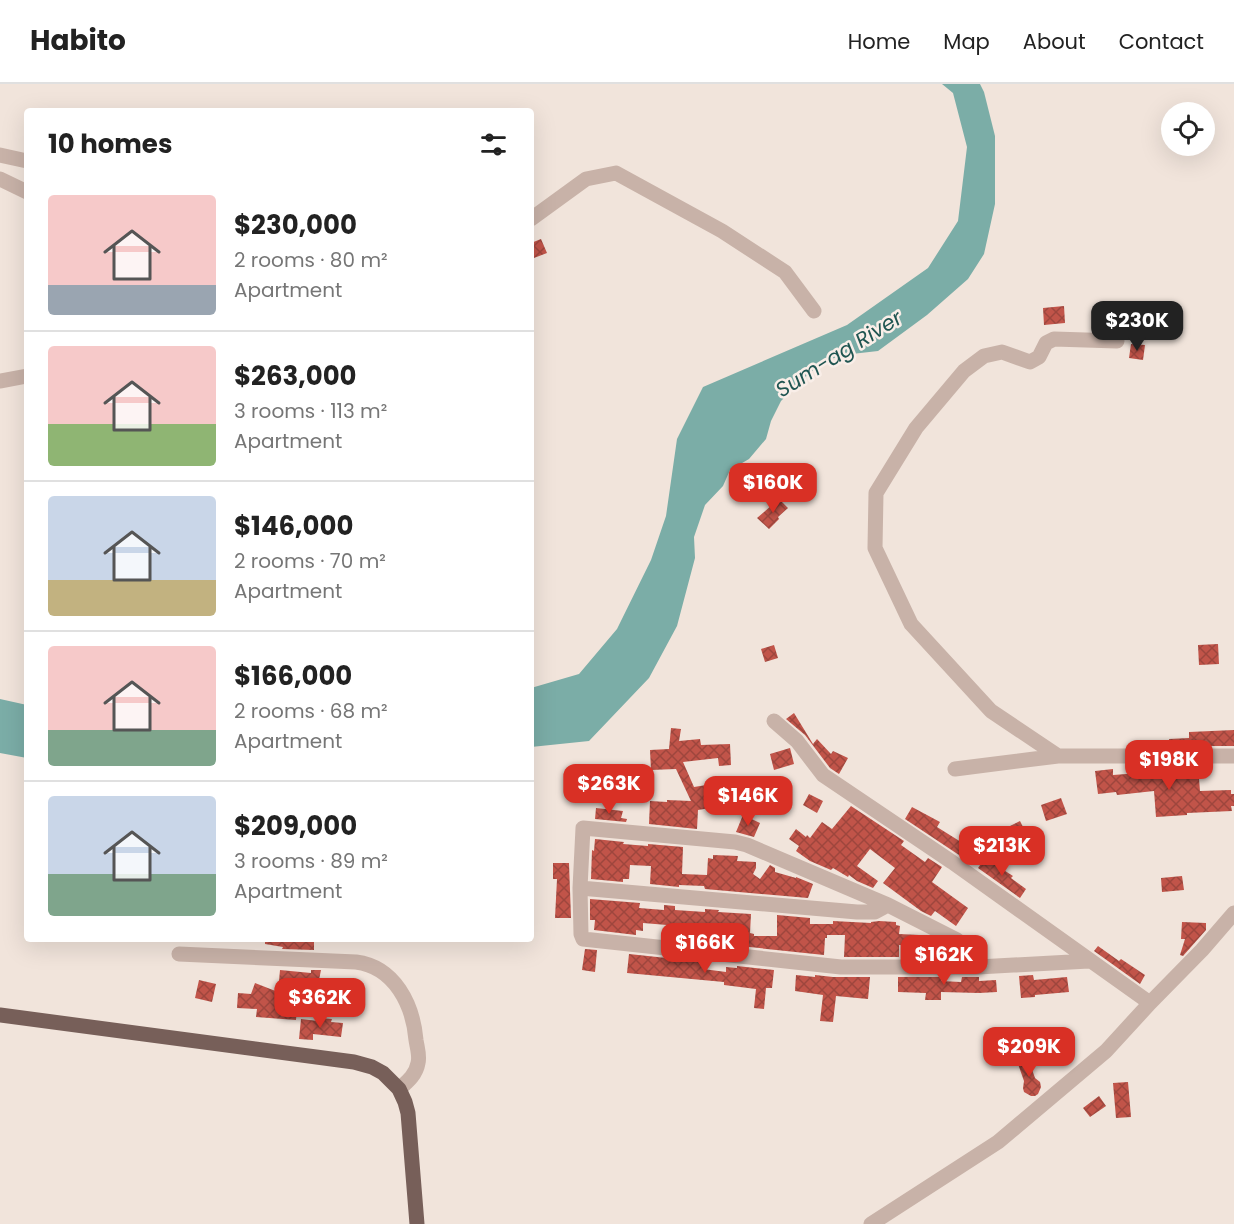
<!DOCTYPE html>
<meta charset="utf-8">
<style>
body{margin:0;font-family:Poppins,sans-serif;background:#f6f6f6;color:#222;height:100vh;display:flex;flex-direction:column;font-size:22px;white-space:nowrap}
*{box-sizing:border-box;margin:0}
p{font-size:20px;color:#767676}
.icon{flex:none;width:33px;height:33px;fill:none;stroke:currentColor;stroke-width:2;stroke-linecap:round;stroke-linejoin:round}
.map{position:relative;flex:1;overflow:hidden}
.side{position:absolute;left:24px;top:24px;width:510px;height:834px;display:flex;flex-direction:column;background:#fff;border-radius:6px;box-shadow:0 6px 24px #0002}
.side>*{flex:none}
.tools{position:absolute;left:1161px;top:18px;display:grid;gap:12px}
.tools a{display:grid;place-items:center;width:54px;height:54px;border-radius:50%;background:#fff;box-shadow:0 6px 24px #0002;font-size:30px}
.price{position:absolute;translate:-50% -51px;padding:0 14px;border-radius:12px;background:#d93025;color:#fff;font-size:20px;line-height:39px;filter:drop-shadow(0 2px 3px #0008)}
.price::after{content:'';position:absolute;left:50%;top:36px;width:18px;height:14px;margin-left:-9px;background:inherit;clip-path:polygon(0 0,100% 0,50% 100%)}
.price.current{background:#222;color:#fff}
ul{padding:0;list-style:none}
li{display:flex;align-items:center;gap:18px;height:150px;padding:0 24px}
li+li{border-top:2px solid #e0e0e0}
li span{display:grid;place-items:center;flex:none;width:168px;height:120px;border-radius:6px;color:#555}
li>.icon{margin-inline-start:auto}
span .icon{width:72px;height:72px;fill:#fffc;stroke-width:1}
li b{font-size:26px}
h2{display:flex;justify-content:space-between;align-items:center;height:72px;padding:0 24px;font-size:26px}
header{display:flex;align-items:center;gap:36px;box-sizing:border-box;height:84px;padding:0 30px;background:#fff;border-bottom:2px solid #e0e0e0}
header strong{font-size:28px}
nav{display:flex;gap:33px;margin-inline-start:auto;font-size:21px}
.map>svg:first-child{display:block}
.water{fill:#7bada7}
.building{fill:url(#building-cross-hatch)}
.lines{fill:none;stroke-linecap:round;stroke-linejoin:round}
.minor{stroke:#c8b2a8;stroke-width:15}
.major{stroke:#775f59;stroke-width:15}
.labels{text-anchor:middle;stroke-width:5;stroke-linejoin:round;paint-order:stroke}
.water-label{font-size:21px;font-style:italic;fill:#1f5551;stroke:#f9eee8}
</style>
<header>
<strong>Habito</strong>
<nav><a>Home</a><a>Map</a><a>About</a><a>Contact</a></nav>
</header>
<div class="map">
<svg width="1234" height="1140" viewBox="0 0 1234 1140">
<defs>
<pattern id="building-cross-hatch" width="8" height="8" patternUnits="userSpaceOnUse" patternTransform="scale(1.5)"><rect width="8" height="8" fill="#c15449"/><path d="M0 0l8 8M0 8l8-8" fill="none" stroke="#9e463d"/></pattern>
</defs>
<rect width="100%" height="100%" fill="#f1e4db"/>
<path class="water" d="M942,0h38l4,8 11,44v68l-11,50 -16,25 -41,36 -49,36 -35,4 -21,7 -21,19 -20,20 -10,20 -5,18 -17,20 -19,11 -7,16 -18,19 -11,32 1,21 -18,68 -28,52 -60,63 -58,6v-59l48,-14 38,-45 34,-69 15,-44 11,-77 26,-52 144,-62 81,-57 30,-47 9,-74 -14,-54z
M0,615l27,6v53l-27,-5z"/>
<path class="building" d="M541,155l6,14 -13,5 -3,-6v-9z
M1064,222l1,17 -21,2 -1,-17z
M1131,260l14,1 -2,15 -14,-2z
M779,415l9,9 -10,9 1,2 -10,10 -12,-11z
M1218,560l1,20 -20,1 -1,-20z
M774,561l4,13 -13,4 -4,-13z
M794,629l19,31 4,-5 14,15 2,-3 15,7 -9,16 -9,-6 -25,-33 -19,-16z
M671,644l10,1 -2,12 21,-2 1,6 29,-1 1,21 -12,1 -1,-8 -35,4 11,25 25,-4 4,23 -25,4 -1,19 -48,-5 1,-23 17,1v-2l24,1 -15,-32 -25,1 -1,-20 19,-1z
M1234,646v16h-64l-1,-7 20,-1v-6z
M790,664l4,16 -20,6 -4,-16z
M1164,682h34l2,25 31,-1v4h3v12h-3l1,5 -45,2v2l-31,2 -2,-26 -37,4 -1,-3 -18,2 -3,-23 18,-2v6l26,-2v5l26,-1z
M809,710l14,7 -6,12 -14,-8z
M1061,714l6,16 -21,7 -5,-16z
M851,722l53,35 -3,4 24,17 3,-4 14,9 -10,15 36,26 -12,18 -21,-15 -4,5 -10,-5 -38,-28 12,-15 -25,-19 -13,17 21,15 -5,7 -16,-7 -8,-6 -1,2 -15,-9 -2,2 -21,-9 -14,-10 3,-5 -10,-7 7,-10 10,8 1,-2 3,3 12,-16 10,7z
M912,723l28,15 -3,5 32,20 -7,10 -57,-38z
M596,724l27,3 -2,7 6,1 -1,3 -31,-3z
M743,731l17,8 -6,14 -18,-5z
M1020,737l9,18 -15,8 -10,-18z
M595,755l29,3 -1,2 25,2v-2l35,3 -1,27 25,1 1,-17 5,1v-4l25,1 -1,5 19,1v6l-3,6 7,5 10,-14 5,3v4l21,6v-1l17,7 -5,14 -103,-9 -1,-3 -25,-1v2l-29,-3 1,-18 -21,-1 -1,14h-6v3l-32,-3 1,-29 2,1z
M985,774l28,18 -2,2 15,11 -6,9 -42,-30z
M553,779h16l2,55h-16l2,-39h-4z
M1182,792l2,14 -22,2 -1,-14z
M590,815l50,4 -1,5 25,2v-5l11,1v4l30,2v-3l14,1 -1,2 33,2 -1,19 4,1v2h23v-21l33,3v6h23v-3l38,2v-1l8,-1 17,1v3l4,1 -1,8 20,1v11l-20,-1v12h-55l1,-22h-18v3h-2l-1,17 -122,-13 1,-10 -22,-2 -1,10 -14,-2 1,-13 -24,-2v8l-7,-1v5l-42,-5 1,-10h-5z
M1182,838l24,1v7l-23,26 -3,-1 5,-16h-4z
M265,855l49,1v10l-32,-1 1,-2 -18,-3z
M1098,862l21,15 2,-2 24,16 -5,9 -46,-33z
M585,865l12,1 -2,22 -13,-2z
M629,870l75,8 -1,7 23,3v-5l11,1v-2l37,4 -2,18h-6l-2,21 -10,-1 2,-19 -32,-4v-3l-97,-9z
M280,886l31,3v-3h10l-2,10 32,2 -2,15 -32,-3 -1,5 -18,-3 -2,24 -40,-3 1,-8 -20,-1 1,-15 13,1 4,-11 23,9z
M796,891l19,2v-2l18,2h37l-2,22 -32,-3 -3,26 -13,-1 3,-26 -28,-4z
M1033,891l1,5 33,-3 2,15 -34,3v2l-14,1 -2,-22z
M898,893h43v4l20,1 1,-5h17v4l17,-1 1,12 -18,1 -38,-1v8h-16l1,-7 -28,-1z
M199,896l17,4 -4,18 -17,-4z
M318,934l14,1 -1,3 12,1 -2,14 -28,-3v6l-14,-1 2,-20 17,2z
M1028,974l7,20 5,4 1,5 -3,7 -3,2h-4l-7,-4 -1,-4 1,-7 -7,-20z
M1128,998l3,35 -15,1 -3,-35z
M1099,1012l7,10 -16,11 -7,-9z"/>
<g class="lines">
<path class="minor" d="M0,71l27,6
M0,95l27,13
M531,135l55,-40 30,-6 106,58 63,41 29,39
M1117,257l-63,-2 -8,4 -7,14 -9,5 -28,-10 -18,4 -20,15 -48,57 -40,65 -1,55 36,76 80,87 67,45h176
M1,297l26,-5
M774,637l23,20 26,34 129,87 198,141
M955,685l103,-13
M580,804l277,24h18l13,-7
M179,870l177,8c39,5 57,43 60,78 1,7 4,16 2,23 -2,12 -11,19 -19,26
M978,883l-10,-18 -11,-9 -69,-35 -141,-60 -12,-3 -152,-14 -3,60 1,46 2,5 258,28h137l111,-6
M871,1140l127,-82 108,-91 44,-48 52,-53 32,-37"/>
<path class="major" d="M0,931l354,47 18,5 11,6 16,16 6,13 3,11 9,111"/>
</g>
<g class="labels">
<g class="water-label">
<text transform="translate(839 270) rotate(-32)" y="7">Sum-ag River</text>
</g>
</g>
</svg>
<div class="tools">
<a><svg class="icon" aria-label="locate" viewBox="0 0 24 24"><circle cx="12" cy="12" r="6"/><path d="M12 2v4M12 18v4M2 12h4M18 12h4"/></svg></a>
</div>
<b class="price current" style="left:1137px;top:268px">$230K</b>
<b class="price" style="left:773px;top:430px">$160K</b>
<b class="price" style="left:1169px;top:707px">$198K</b>
<b class="price" style="left:609px;top:731px">$263K</b>
<b class="price" style="left:748px;top:743px">$146K</b>
<b class="price" style="left:1002px;top:793px">$213K</b>
<b class="price" style="left:705px;top:890px">$166K</b>
<b class="price" style="left:944px;top:902px">$162K</b>
<b class="price" style="left:320px;top:945px">$362K</b>
<b class="price" style="left:1029px;top:994px">$209K</b>
<section class="side">
<h2>10 homes<svg class="icon" aria-label="filters" viewBox="0 0 24 24"><path d="M4 7h16M4 17h16"/><circle cx="9" cy="7" r="2"/><circle cx="15" cy="17" r="2"/></svg></h2>
<ul>
<li><span style="background:linear-gradient(#f6c9c9 75%,#9aa5b1 0)"><svg class="icon" aria-label="home" viewBox="0 0 24 24"><path d="M3 11l9-7 9 7M6 9v11h12V9"/></svg></span><div><b>$230,000</b><p>2 rooms · 80 m²</p><p>Apartment</p></div></li>
<li><span style="background:linear-gradient(#f6c9c9 65%,#8fb573 0)"><svg class="icon" aria-label="home" viewBox="0 0 24 24"><path d="M3 11l9-7 9 7M6 9v11h12V9"/></svg></span><div><b>$263,000</b><p>3 rooms · 113 m²</p><p>Apartment</p></div></li>
<li><span style="background:linear-gradient(#c9d6e8 70%,#c2b280 0)"><svg class="icon" aria-label="home" viewBox="0 0 24 24"><path d="M3 11l9-7 9 7M6 9v11h12V9"/></svg></span><div><b>$146,000</b><p>2 rooms · 70 m²</p><p>Apartment</p></div></li>
<li><span style="background:linear-gradient(#f6c9c9 70%,#7fa58c 0)"><svg class="icon" aria-label="home" viewBox="0 0 24 24"><path d="M3 11l9-7 9 7M6 9v11h12V9"/></svg></span><div><b>$166,000</b><p>2 rooms · 68 m²</p><p>Apartment</p></div></li>
<li><span style="background:linear-gradient(#c9d6e8 65%,#7fa58c 0)"><svg class="icon" aria-label="home" viewBox="0 0 24 24"><path d="M3 11l9-7 9 7M6 9v11h12V9"/></svg></span><div><b>$209,000</b><p>3 rooms · 89 m²</p><p>Apartment</p></div></li>
</ul>
</section>
</div>
